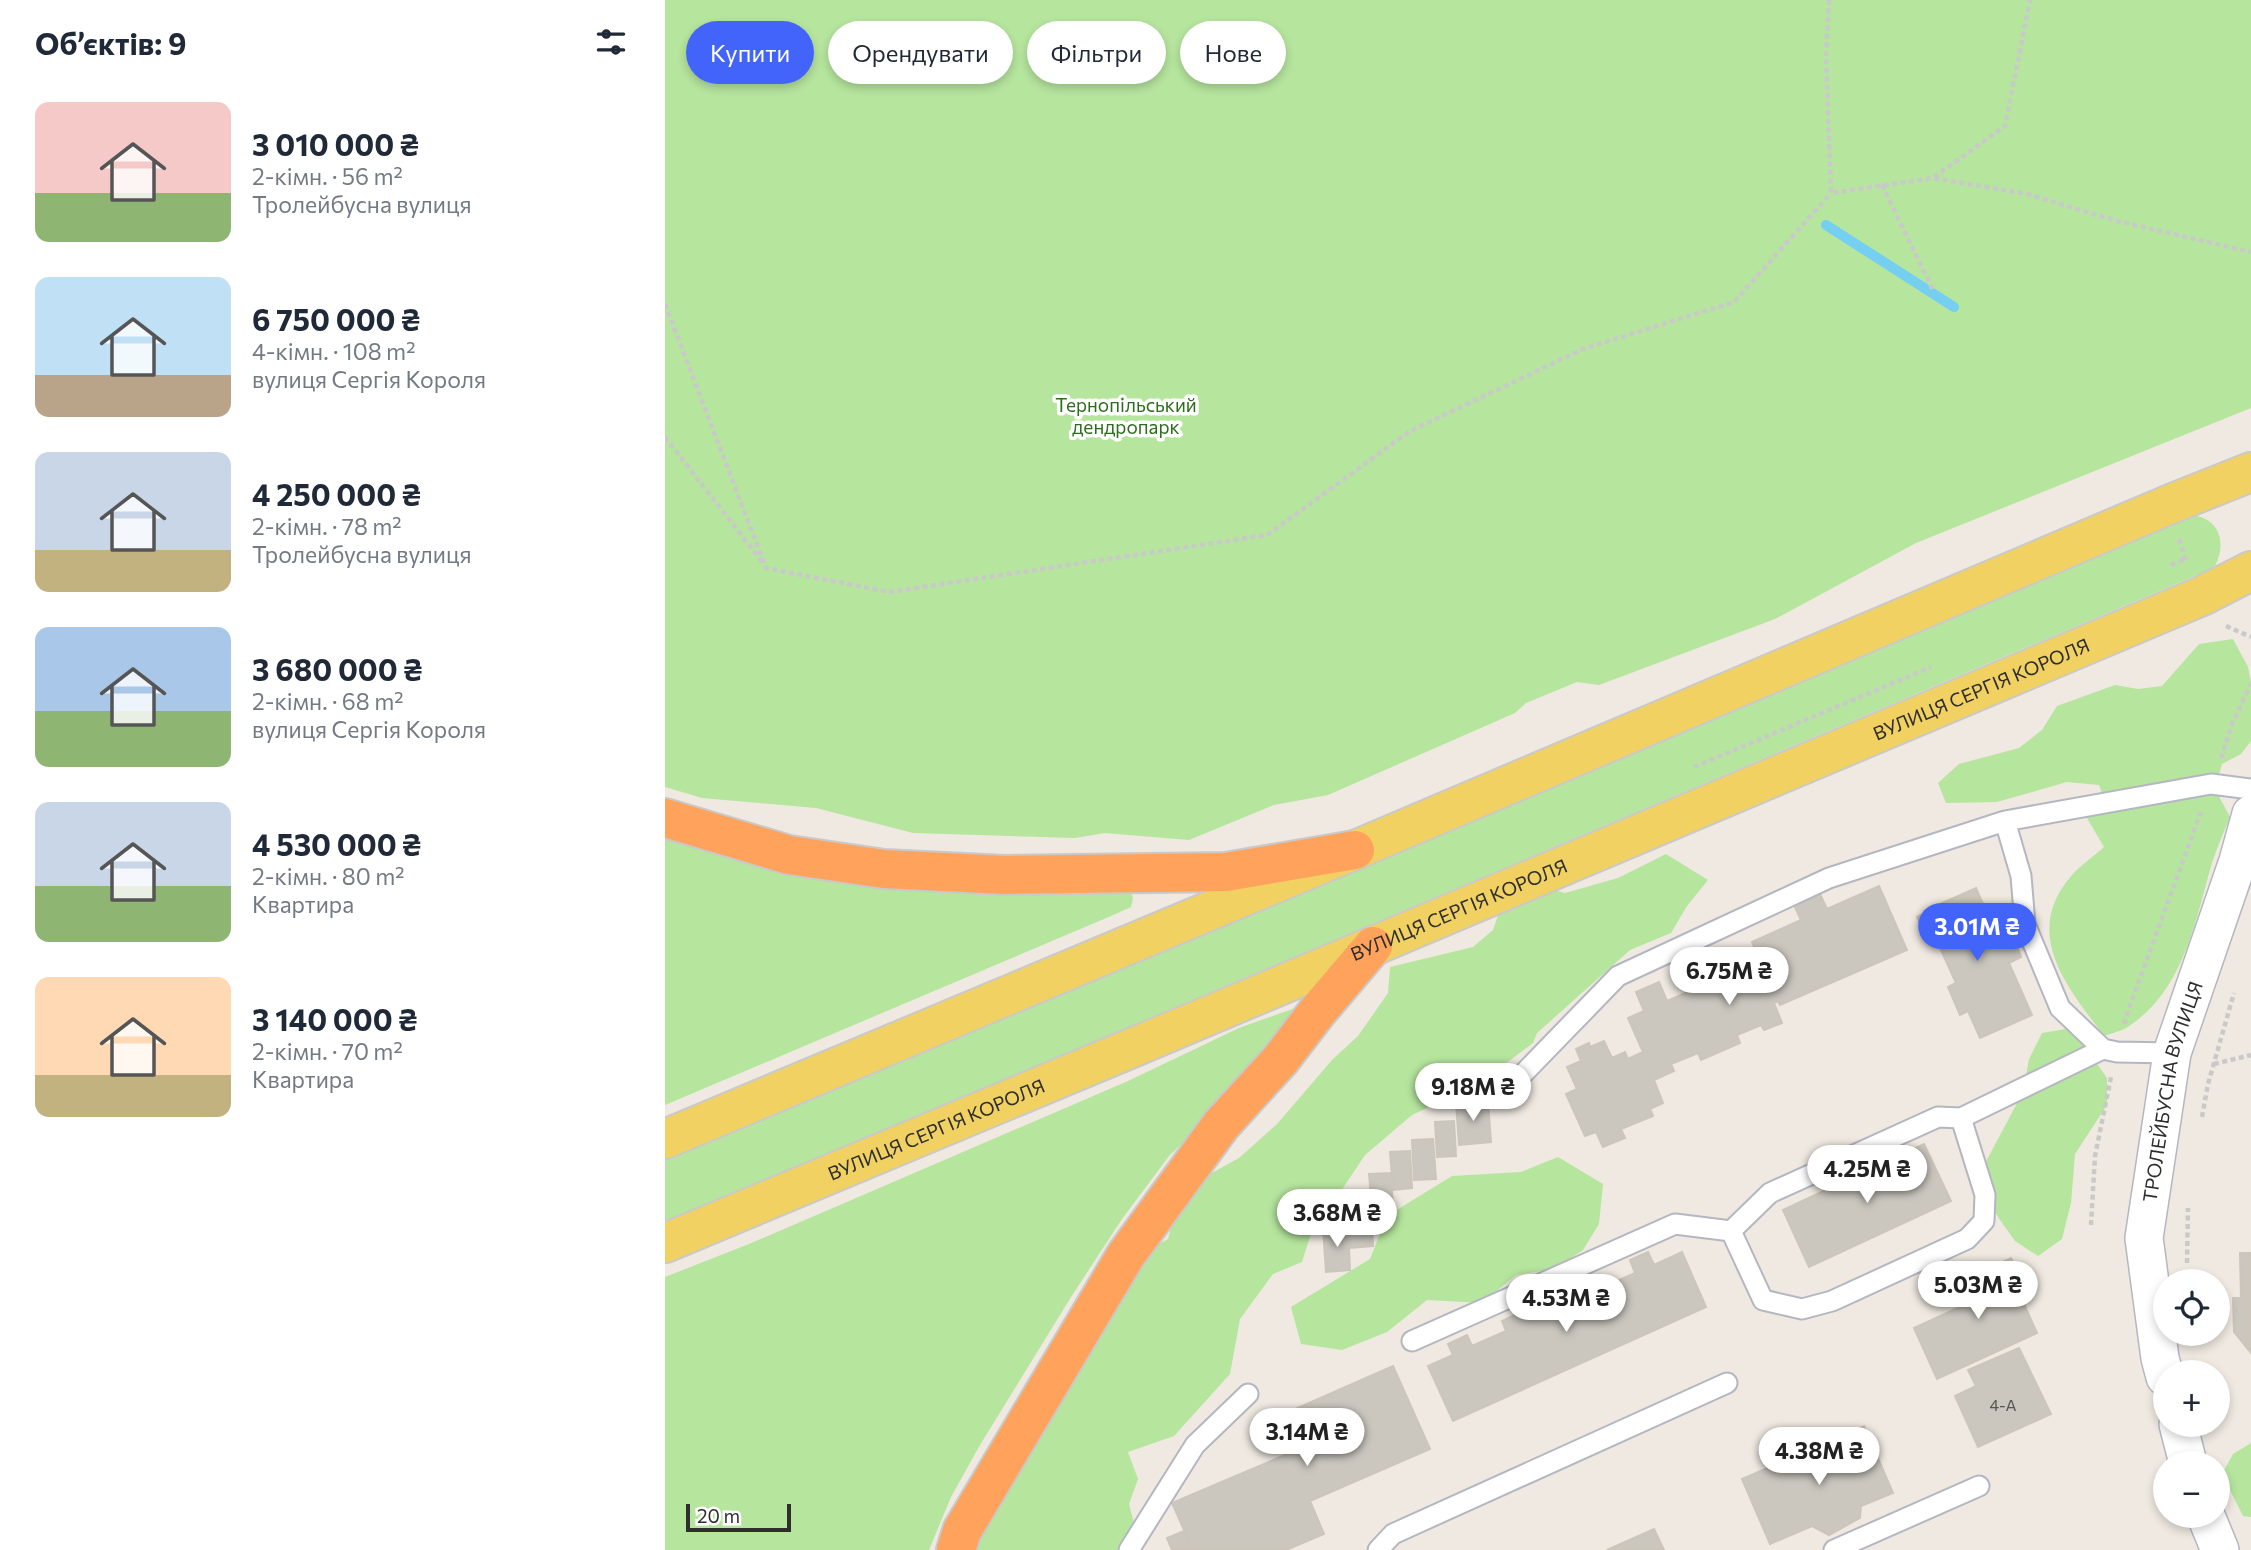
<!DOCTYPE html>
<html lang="uk">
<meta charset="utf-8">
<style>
body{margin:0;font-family:Commissioner,sans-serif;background:#f6f6f7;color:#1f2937;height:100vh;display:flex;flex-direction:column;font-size:26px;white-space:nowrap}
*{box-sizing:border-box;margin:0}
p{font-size:23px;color:#747a83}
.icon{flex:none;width:38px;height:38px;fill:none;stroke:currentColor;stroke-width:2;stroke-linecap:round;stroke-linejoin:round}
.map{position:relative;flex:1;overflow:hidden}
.drawer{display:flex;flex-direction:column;background:#fff;width:665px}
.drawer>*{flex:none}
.guide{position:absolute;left:21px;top:21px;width:665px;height:63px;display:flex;gap:14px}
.buttons{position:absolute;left:1488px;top:1269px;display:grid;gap:14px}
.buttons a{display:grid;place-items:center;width:77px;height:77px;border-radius:50%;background:#fff;box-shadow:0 4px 10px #0003;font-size:35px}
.scale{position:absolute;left:21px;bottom:18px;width:105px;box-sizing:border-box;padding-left:7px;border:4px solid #2e2e2e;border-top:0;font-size:19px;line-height:24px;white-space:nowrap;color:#2e2e2e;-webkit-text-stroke:5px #fff;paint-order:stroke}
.price{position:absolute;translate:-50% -60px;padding:0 16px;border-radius:24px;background:#fff;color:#222;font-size:23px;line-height:46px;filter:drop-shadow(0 2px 4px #0008)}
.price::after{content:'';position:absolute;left:50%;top:42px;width:21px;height:16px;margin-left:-10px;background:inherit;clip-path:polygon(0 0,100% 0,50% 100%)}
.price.selected{background:#4264fb;color:#fff}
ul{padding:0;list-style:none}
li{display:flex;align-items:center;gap:21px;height:175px;padding:0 35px}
li span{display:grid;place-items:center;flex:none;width:196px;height:140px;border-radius:14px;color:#555}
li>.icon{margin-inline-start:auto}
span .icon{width:84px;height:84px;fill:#fffc;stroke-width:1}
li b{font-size:30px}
h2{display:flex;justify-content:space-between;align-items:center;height:84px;padding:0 35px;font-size:30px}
.tag{padding:0 24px;border-radius:32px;background:#fff;box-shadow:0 4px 10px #0003;font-size:24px;line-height:63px}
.tag.selected{background:#4264fb;color:#fff}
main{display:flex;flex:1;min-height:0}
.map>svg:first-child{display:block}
.green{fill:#b6e59e}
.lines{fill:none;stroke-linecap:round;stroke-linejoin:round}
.stream{stroke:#75cff0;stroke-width:10}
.building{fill:#cbc7bf;stroke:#cbc5ba;stroke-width:2}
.lane-casing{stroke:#b4b7c1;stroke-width:23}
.street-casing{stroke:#b4b7c1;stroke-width:40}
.primary-casing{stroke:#c9c9c9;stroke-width:42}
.highway-casing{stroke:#c9c9c9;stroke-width:42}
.path{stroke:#c9c9c9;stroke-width:4.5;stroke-dasharray:5 3.5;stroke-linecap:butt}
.lane{stroke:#fff;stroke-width:19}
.street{stroke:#fff;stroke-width:37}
.primary{stroke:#f2d163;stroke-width:38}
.highway{stroke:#ffa35c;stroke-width:38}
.labels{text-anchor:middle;stroke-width:7;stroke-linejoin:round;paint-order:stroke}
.number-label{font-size:16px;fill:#555452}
.park-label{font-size:19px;fill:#2c6e1b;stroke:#fff}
.street-label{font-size:19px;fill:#2e2e2e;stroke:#fff}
</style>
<main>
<section class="drawer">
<h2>Об’єктів: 9<svg class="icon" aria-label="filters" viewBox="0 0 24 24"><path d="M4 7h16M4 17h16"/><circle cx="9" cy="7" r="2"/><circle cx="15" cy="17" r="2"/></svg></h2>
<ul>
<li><span style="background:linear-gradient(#f6c9c9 65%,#8fb573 0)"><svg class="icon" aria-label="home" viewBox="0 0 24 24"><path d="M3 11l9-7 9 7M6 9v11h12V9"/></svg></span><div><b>3 010 000 ₴</b><p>2-кімн. · 56 m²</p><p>Тролейбусна вулиця</p></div></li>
<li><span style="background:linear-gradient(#bfe0f5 70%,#b9a48a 0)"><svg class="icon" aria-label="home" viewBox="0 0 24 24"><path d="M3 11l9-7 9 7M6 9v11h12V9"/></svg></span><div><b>6 750 000 ₴</b><p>4-кімн. · 108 m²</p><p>вулиця Сергія Короля</p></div></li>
<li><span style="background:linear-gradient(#c9d6e8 70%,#c2b280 0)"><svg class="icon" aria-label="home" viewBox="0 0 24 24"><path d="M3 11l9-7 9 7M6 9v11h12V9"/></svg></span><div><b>4 250 000 ₴</b><p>2-кімн. · 78 m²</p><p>Тролейбусна вулиця</p></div></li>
<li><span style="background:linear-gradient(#a9c7e8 60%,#8fb573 0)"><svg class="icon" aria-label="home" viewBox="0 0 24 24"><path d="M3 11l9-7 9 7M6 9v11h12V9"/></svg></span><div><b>3 680 000 ₴</b><p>2-кімн. · 68 m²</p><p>вулиця Сергія Короля</p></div></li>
<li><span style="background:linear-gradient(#c9d6e8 60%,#8fb573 0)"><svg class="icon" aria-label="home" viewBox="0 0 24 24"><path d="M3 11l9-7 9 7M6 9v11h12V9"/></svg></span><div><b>4 530 000 ₴</b><p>2-кімн. · 80 m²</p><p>Квартира</p></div></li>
<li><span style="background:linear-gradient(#ffd9b3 70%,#c2b280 0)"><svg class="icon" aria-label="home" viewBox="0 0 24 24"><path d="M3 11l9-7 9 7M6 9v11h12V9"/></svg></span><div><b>3 140 000 ₴</b><p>2-кімн. · 70 m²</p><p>Квартира</p></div></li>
</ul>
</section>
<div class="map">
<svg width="1586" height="1550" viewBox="0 0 1586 1550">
<rect width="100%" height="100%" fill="#efe9e1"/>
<path class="green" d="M0,0h1586v408l-335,135 -141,76 -176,66 -22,-3 -51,21 -11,10 -187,82 -54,10 -85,35 -84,-7 -30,5 -162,-5 -97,-25 -114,-10 -37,-11z
M1520,515c33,-1 44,26 29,53l-1549,655v-64z
M1568,639l15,28 3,15v59l-10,13 -19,10 -7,25 15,28c-6,15 -13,30 -18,46 -17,58 -28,127 -83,163 -6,5 -17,7 -25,10 -37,-49 -83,-103 -32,-161 9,-10 22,-19 32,-28l-23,-39 23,-9 -5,-14 -32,-3 -70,20 -51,1 -8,-20 21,-19 60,-16 23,-18 15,-24 58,-21 23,4 24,-3 37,-42z
M0,835l466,56 2,8 -2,8 -20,9 -446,189z
M1001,854l42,26 -21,26 -16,27 -41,17 -93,83 -4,10 -52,39 -69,33 -47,40 -34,51 -17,18 -12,38 -29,12 -33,45 -10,55 -56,62 -46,16 10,27 -9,25 7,27 -8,19h-161l117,-186 19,-36 26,-68 39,-21 13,-49 58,-32 38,-34 55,-64 26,-24 30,-43 2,-26 83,-20 20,-17 9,-26 45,-16 18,5 53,-15z
M650,1001l-74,86 -72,69 -47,63 -51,78 -91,148 -29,52 -22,53h-264v-273l84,-33 379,-163 111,-53z
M1407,1028l35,50v27l-32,49 -4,49 -9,36 -24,17 -23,-15 -17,-24 -16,-31v-17l41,-77 6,-33 13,-26z
M893,1157l45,27 -4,40 -16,26 -29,19 -38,6 -34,28 -55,-3 -40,32 -45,18 -41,-6 -10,-37 79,-48 17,-43 65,-40 69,-4z
M1586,1443v74l-8,-1 -21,-42 11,-20z"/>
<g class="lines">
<path class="stream" d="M1161,225l128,82"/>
</g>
<path class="building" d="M1214,886l28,64 -127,55 -2,-4 -4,2 8,20 -18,7 -3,-5 -24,10 3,8 -39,17 -3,-7 -27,11 3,7 -20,9 9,23 -13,6 3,7 -32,13 4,9 -22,9 -7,-15 -11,4 -19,-42 11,-5 -10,-22 14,-6 -5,-12 13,-6 1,4 14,-6 8,17 13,-6 3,7 15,-7 -15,-34 16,-7 -8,-19 23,-10 8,19 51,-22 -8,-19 23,-10 9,18 18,-8 -8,-18 49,-22 -7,-15 26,-11 7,15z
M1311,888l22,51 13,-6 10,24 -12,6 23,52 -52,23 -12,-27 -8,4 -12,-28 8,-4 -20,-44 -8,3 -11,-25 8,-4 -1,-2z
M823,1101l3,41 -32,3 -3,-42z
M789,1121l2,35 -19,1 -2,-35z
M768,1139l3,40 -22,1 -2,-40z
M1259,1144l27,57 -142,66 -26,-57z
M745,1151l2,37 -19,2 -3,-38z
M726,1173l2,35 -21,1 -3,-35z
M706,1209l2,37 -23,2 -3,-38z
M683,1226l2,44 -24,2 -3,-44z
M983,1252l6,13 28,-13 24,55 -253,114 -25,-55 25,-11 -5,-11 19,-9 5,11 34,-15 -4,-10 19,-9 5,10 57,-26 -6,-12 19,-9 6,13 33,-15 -5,-13z
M1575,1253h11v100l-17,-21 -1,-34h8z
M1346,1258l10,23 -6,3 22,49 -100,46 -23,-51 46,-21 -10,-21z
M1354,1348l32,66 -73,33 -23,-51 21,-10 -8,-16z
M728,1366l37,83 -120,52 14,33 -38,16h-93l-21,-47 113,-48 -15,-35z
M1199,1426l29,67 -32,13 -1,12 -31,17 -17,-9 -42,18 -28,-65z
M989,1529l10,21h-57z
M519,1531l9,19h-21l-5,-12z"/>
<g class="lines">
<defs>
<path id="lane" d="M1340,821l16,55 4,48 35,84 43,41
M851,1081l102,-105 211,-98 176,-57 206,-37 40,5
M1066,1231l32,69 39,9 30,-8 135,-62 17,-18 1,-26 -24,-77 142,-69 14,3 55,1
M1066,1231l39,-38 168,-76 23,1
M747,1341l263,-117 56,7
M464,1550l66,-105 53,-51
M713,1550l15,-16 334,-151
M1169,1550l145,-64"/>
<g id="street">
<path id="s1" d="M1500,1377l-5,-19 -16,-120 28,-185 66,-192 13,-47"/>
<path d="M1513,1424l10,39"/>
<path d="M1541,1516l14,34"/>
</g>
<g id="primary">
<path d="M0,1139l690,-289 818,-347 78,-31"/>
<path id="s2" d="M0,1243l462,-193 1075,-454 49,-25"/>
</g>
<path id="highway" d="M0,818l124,37 95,14 121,6 221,-3 129,-22
M291,1550l6,-19 164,-276 95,-130 60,-66 36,-47 56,-66"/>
</defs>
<use href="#lane" class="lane-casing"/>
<use href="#street" class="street-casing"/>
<use href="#primary" class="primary-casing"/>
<use href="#highway" class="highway-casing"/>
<path class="path" d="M1164,0l-3,57 5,136 102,-15 94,16 90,27 134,31
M1269,177l71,-51 25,-126
M1217,185l51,105
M0,304l101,264 123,24 378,-57 143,-104 173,-82 151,-47 97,-109
M0,437l98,126
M1514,539l7,22
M1506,565l14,-6
M1561,626l25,11
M1556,758l11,-34 19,-40
M1029,767l237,-100
M1459,1024l5,-16 72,-196
M1549,1064l37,-9
M1537,1117l6,-33 26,-91
M1426,1225l4,-69 16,-79
M1522,1263l1,-55"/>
<use href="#lane" class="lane"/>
<use href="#street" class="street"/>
<use href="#primary" class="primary"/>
<use href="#highway" class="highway"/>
</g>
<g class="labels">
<g class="number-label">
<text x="1338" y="1411">4-А</text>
</g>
<g class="park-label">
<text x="461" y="412">Тернопільський<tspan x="461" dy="22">дендропарк</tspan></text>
</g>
<g class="street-label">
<text dy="7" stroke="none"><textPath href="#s2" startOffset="1428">ВУЛИЦЯ СЕРГІЯ КОРОЛЯ</textPath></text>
<text dy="7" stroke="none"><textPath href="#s2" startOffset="861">ВУЛИЦЯ СЕРГІЯ КОРОЛЯ</textPath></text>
<text dy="7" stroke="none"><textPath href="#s1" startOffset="290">ТРОЛЕЙБУСНА ВУЛИЦЯ</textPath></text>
<text dy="7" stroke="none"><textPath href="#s2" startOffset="294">ВУЛИЦЯ СЕРГІЯ КОРОЛЯ</textPath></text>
</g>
</g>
</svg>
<div class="buttons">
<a><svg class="icon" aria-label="locate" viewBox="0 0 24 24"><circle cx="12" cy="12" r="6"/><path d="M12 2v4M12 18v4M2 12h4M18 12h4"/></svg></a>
<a>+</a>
<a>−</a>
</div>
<div class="scale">20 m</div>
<b class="price selected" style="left:1312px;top:963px">3.01M ₴</b>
<b class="price" style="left:1064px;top:1007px">6.75M ₴</b>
<b class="price" style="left:808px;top:1123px">9.18M ₴</b>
<b class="price" style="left:1202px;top:1205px">4.25M ₴</b>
<b class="price" style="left:672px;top:1249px">3.68M ₴</b>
<b class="price" style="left:1313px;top:1321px">5.03M ₴</b>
<b class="price" style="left:901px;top:1334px">4.53M ₴</b>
<b class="price" style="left:642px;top:1468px">3.14M ₴</b>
<b class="price" style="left:1154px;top:1487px">4.38M ₴</b>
<div class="guide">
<a class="tag selected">Купити</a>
<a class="tag">Орендувати</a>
<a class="tag">Фільтри</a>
<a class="tag">Нове</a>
</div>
</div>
</main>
